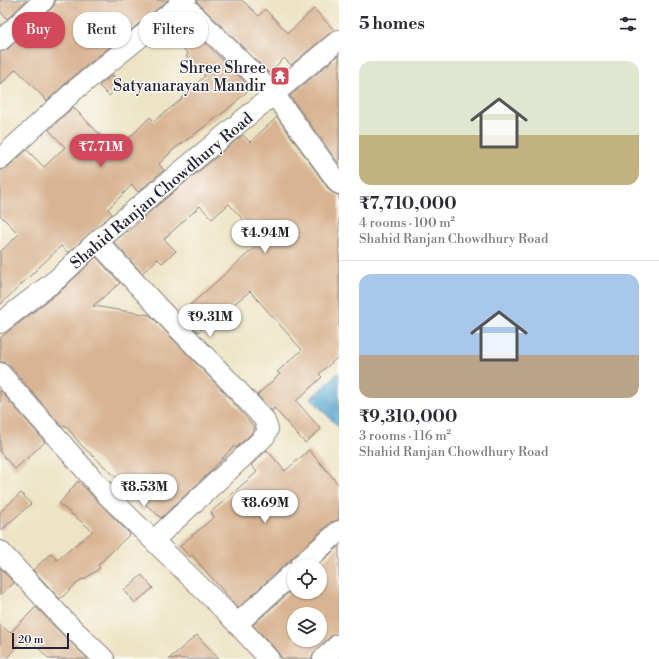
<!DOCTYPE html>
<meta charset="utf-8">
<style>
body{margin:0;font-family:"Libre Bodoni",serif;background:#f7f7f7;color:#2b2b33;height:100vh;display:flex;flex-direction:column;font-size:15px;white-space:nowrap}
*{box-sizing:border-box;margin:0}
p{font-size:13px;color:#7c7c81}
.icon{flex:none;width:22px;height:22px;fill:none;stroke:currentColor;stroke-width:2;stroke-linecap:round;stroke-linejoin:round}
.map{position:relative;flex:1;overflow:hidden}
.details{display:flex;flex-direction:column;background:#fff;width:320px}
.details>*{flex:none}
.hud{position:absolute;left:12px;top:12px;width:267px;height:36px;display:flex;gap:8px}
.tools{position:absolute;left:287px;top:559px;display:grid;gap:8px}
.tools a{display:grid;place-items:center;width:40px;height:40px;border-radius:50%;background:#fff;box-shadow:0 1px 3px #0004;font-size:20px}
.scale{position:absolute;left:12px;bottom:10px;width:57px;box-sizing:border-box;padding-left:4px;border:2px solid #22223b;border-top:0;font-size:11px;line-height:14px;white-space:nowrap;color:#22223b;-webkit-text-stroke:3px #fdfcf7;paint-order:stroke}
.price{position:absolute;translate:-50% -34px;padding:0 9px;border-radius:14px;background:#fff;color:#222;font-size:13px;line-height:26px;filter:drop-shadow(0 1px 2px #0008)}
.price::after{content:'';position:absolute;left:50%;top:24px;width:12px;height:9px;margin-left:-6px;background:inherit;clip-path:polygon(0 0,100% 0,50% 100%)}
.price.on{background:#d1495b;color:#fff}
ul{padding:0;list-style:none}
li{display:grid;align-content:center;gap:8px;height:212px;padding:0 20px}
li+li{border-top:1px solid #e1e1e2}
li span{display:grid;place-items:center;height:124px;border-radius:12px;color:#555}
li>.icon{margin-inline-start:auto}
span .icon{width:72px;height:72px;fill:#fffc;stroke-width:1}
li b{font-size:17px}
h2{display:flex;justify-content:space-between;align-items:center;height:48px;padding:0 20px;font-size:17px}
.tag{padding:0 14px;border-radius:16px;background:#fff;box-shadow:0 1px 3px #0004;font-size:14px;line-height:36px}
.tag.on{background:#d1495b;color:#fff}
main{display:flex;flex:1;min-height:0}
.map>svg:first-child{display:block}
.water{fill:url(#water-ripples);stroke:#3c6385}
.building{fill:#d8b493;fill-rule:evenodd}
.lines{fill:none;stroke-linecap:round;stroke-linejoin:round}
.minor-casing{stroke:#888380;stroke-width:22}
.minor{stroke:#fff;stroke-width:20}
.labels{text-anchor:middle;stroke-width:3;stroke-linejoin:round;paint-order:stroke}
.poi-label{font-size:16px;fill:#22223b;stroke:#fdfcf7;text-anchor:end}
.street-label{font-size:16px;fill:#22223b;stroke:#fdfcf7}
</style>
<main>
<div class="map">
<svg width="339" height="659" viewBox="0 0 339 659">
<defs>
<pattern id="water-ripples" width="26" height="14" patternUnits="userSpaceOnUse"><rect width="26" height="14" fill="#55a4cf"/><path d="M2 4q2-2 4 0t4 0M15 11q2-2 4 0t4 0" fill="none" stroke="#4685a9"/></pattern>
</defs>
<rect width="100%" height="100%" fill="#fdfcf7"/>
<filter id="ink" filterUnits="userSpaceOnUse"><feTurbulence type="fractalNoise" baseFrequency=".025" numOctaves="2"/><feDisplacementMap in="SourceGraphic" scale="8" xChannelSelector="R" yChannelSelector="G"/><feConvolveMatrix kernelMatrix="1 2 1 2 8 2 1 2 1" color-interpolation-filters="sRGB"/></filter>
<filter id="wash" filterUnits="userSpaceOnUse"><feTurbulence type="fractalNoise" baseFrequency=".012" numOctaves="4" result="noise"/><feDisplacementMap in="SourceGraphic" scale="16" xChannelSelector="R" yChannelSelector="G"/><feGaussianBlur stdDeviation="0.9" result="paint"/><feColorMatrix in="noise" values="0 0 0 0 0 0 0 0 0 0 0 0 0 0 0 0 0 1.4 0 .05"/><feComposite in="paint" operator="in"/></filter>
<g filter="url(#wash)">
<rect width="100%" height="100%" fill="#ede4c5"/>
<path class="water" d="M339,372v56l-28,-30z"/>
<g id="blocks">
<path class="building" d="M0,0h27l-20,19 -7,-8z
M55,0h113l-100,81 -21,20 -31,-32 -16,16v-33l8,-3 44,-41 3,-4z
M197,0h45l17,16 6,-7 23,24 26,-24 20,21 -43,35 -7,-7 -15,15 -72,-71z
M181,19l70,69 -23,21 -55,41 -14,14 5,6 -26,22 -6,-7 -24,24 4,5 -44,39 -7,-7 -61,59v-53l19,-18 -19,-19v-45l8,-3 19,-17 17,17 21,-20 -16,-17 24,-23 43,44 34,-34 4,4 28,-22 -1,-1 24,-22 -19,-20 2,-2 -22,-23z
M339,55v109l-49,-68z
M112,75l9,9 -12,12 -10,-10z
M277,117l53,74 9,5v160l-20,18 3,3 -26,24 25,28 -16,14 -31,-35 -2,3 -15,-16 23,-21 -3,-2 25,-22 -52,-59 -34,28 -1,-2 -17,15 -18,-18 82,-73 -33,-37 -17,15 -12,-13 -36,33 12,12 -14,12 -4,-4 -16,14 -28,-31 13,-11 1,1 26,-24 89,-73 7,7z
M96,257l24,26 -27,23 57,9 72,75 33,38 -5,7 -14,13 -2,-2 -25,27 -48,45 -79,-72 -17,-21 -3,2 -53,-62 -5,-3h-4v-24l64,-50z
M0,390l45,52 -30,27 -15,-17z
M267,450l18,21 24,-21 30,35v35l-8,2 -93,86 -46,-53 -2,2 -10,-11 34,-29 -3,-5 46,-40 -6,-7z
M78,481l52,53 -32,31 2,3 -17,12 -1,-1 -22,20 -27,-29 18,-17 6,7 36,-29 -34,-27z
M21,493l10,11 -31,27v-19z
M339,546v87l-8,3 -16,15 -3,4v4h-30l-5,-8 -24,-26 41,-37v4h26v-26h-3zM294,614h26v26h-26z
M0,568l14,15 -14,12z
M142,575l11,13 -18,15 -11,-13z
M36,607l21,22 31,30h-39l-17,-18 -4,3 -5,-4 -17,19h-6v-35l10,9z
M197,635l22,24h-50z"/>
</g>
</g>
<g filter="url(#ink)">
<use href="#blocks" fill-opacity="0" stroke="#888380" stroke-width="1"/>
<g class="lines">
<defs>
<path id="minor" d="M179,0l95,94 65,90
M0,41l44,-41
M0,159l75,-69 111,-90
M97,241l74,80 59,61 34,37 4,10 -3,7 -7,7 -104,97
M0,323l57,-44 40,-38 242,-201
M0,373l107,122 119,117 43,47
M0,551l65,70 39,38
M300,566l39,-35
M237,624l57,-52
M323,659l16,-15"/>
</defs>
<use href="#minor" class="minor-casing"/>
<use href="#minor" class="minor"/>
</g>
</g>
<defs>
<symbol id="temple-square" viewBox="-11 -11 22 22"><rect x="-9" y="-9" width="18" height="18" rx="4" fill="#d1495b" stroke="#fdfcf7"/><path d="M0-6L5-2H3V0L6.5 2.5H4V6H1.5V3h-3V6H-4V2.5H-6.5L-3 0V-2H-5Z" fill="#fff"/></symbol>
</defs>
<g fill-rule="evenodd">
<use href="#temple-square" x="269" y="65" width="22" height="22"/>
</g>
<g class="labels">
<g class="poi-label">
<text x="266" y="73">Shree Shree<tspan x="266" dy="18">Satyanarayan Mandir</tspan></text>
</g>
<g class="street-label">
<text transform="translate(161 190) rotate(-40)" y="6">Shahid Ranjan Chowdhury Road</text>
</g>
</g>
</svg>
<div class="tools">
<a><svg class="icon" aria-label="locate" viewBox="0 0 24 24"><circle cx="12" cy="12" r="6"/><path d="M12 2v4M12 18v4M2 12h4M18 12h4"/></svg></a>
<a><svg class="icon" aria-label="layers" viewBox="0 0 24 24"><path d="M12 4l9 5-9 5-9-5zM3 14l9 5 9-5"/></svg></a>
</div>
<div class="scale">20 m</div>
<b class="price on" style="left:101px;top:168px">₹7.71M</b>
<b class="price" style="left:265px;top:254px">₹4.94M</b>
<b class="price" style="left:210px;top:338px">₹9.31M</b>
<b class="price" style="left:144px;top:508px">₹8.53M</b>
<b class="price" style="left:265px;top:524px">₹8.69M</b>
<div class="hud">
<a class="tag on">Buy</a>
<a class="tag">Rent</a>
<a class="tag">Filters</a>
</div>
</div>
<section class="details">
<h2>5 homes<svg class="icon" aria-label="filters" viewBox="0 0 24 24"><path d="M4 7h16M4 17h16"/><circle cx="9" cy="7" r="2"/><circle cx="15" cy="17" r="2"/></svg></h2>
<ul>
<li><span style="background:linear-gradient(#dfe7d0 60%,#c2b280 0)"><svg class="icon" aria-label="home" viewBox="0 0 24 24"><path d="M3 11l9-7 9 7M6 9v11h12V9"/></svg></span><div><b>₹7,710,000</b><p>4 rooms · 100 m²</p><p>Shahid Ranjan Chowdhury Road</p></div></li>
<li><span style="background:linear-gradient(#a9c7e8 65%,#b9a48a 0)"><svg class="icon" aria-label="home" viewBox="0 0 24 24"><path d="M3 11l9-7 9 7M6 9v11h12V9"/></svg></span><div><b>₹9,310,000</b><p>3 rooms · 116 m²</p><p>Shahid Ranjan Chowdhury Road</p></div></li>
</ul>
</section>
</main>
